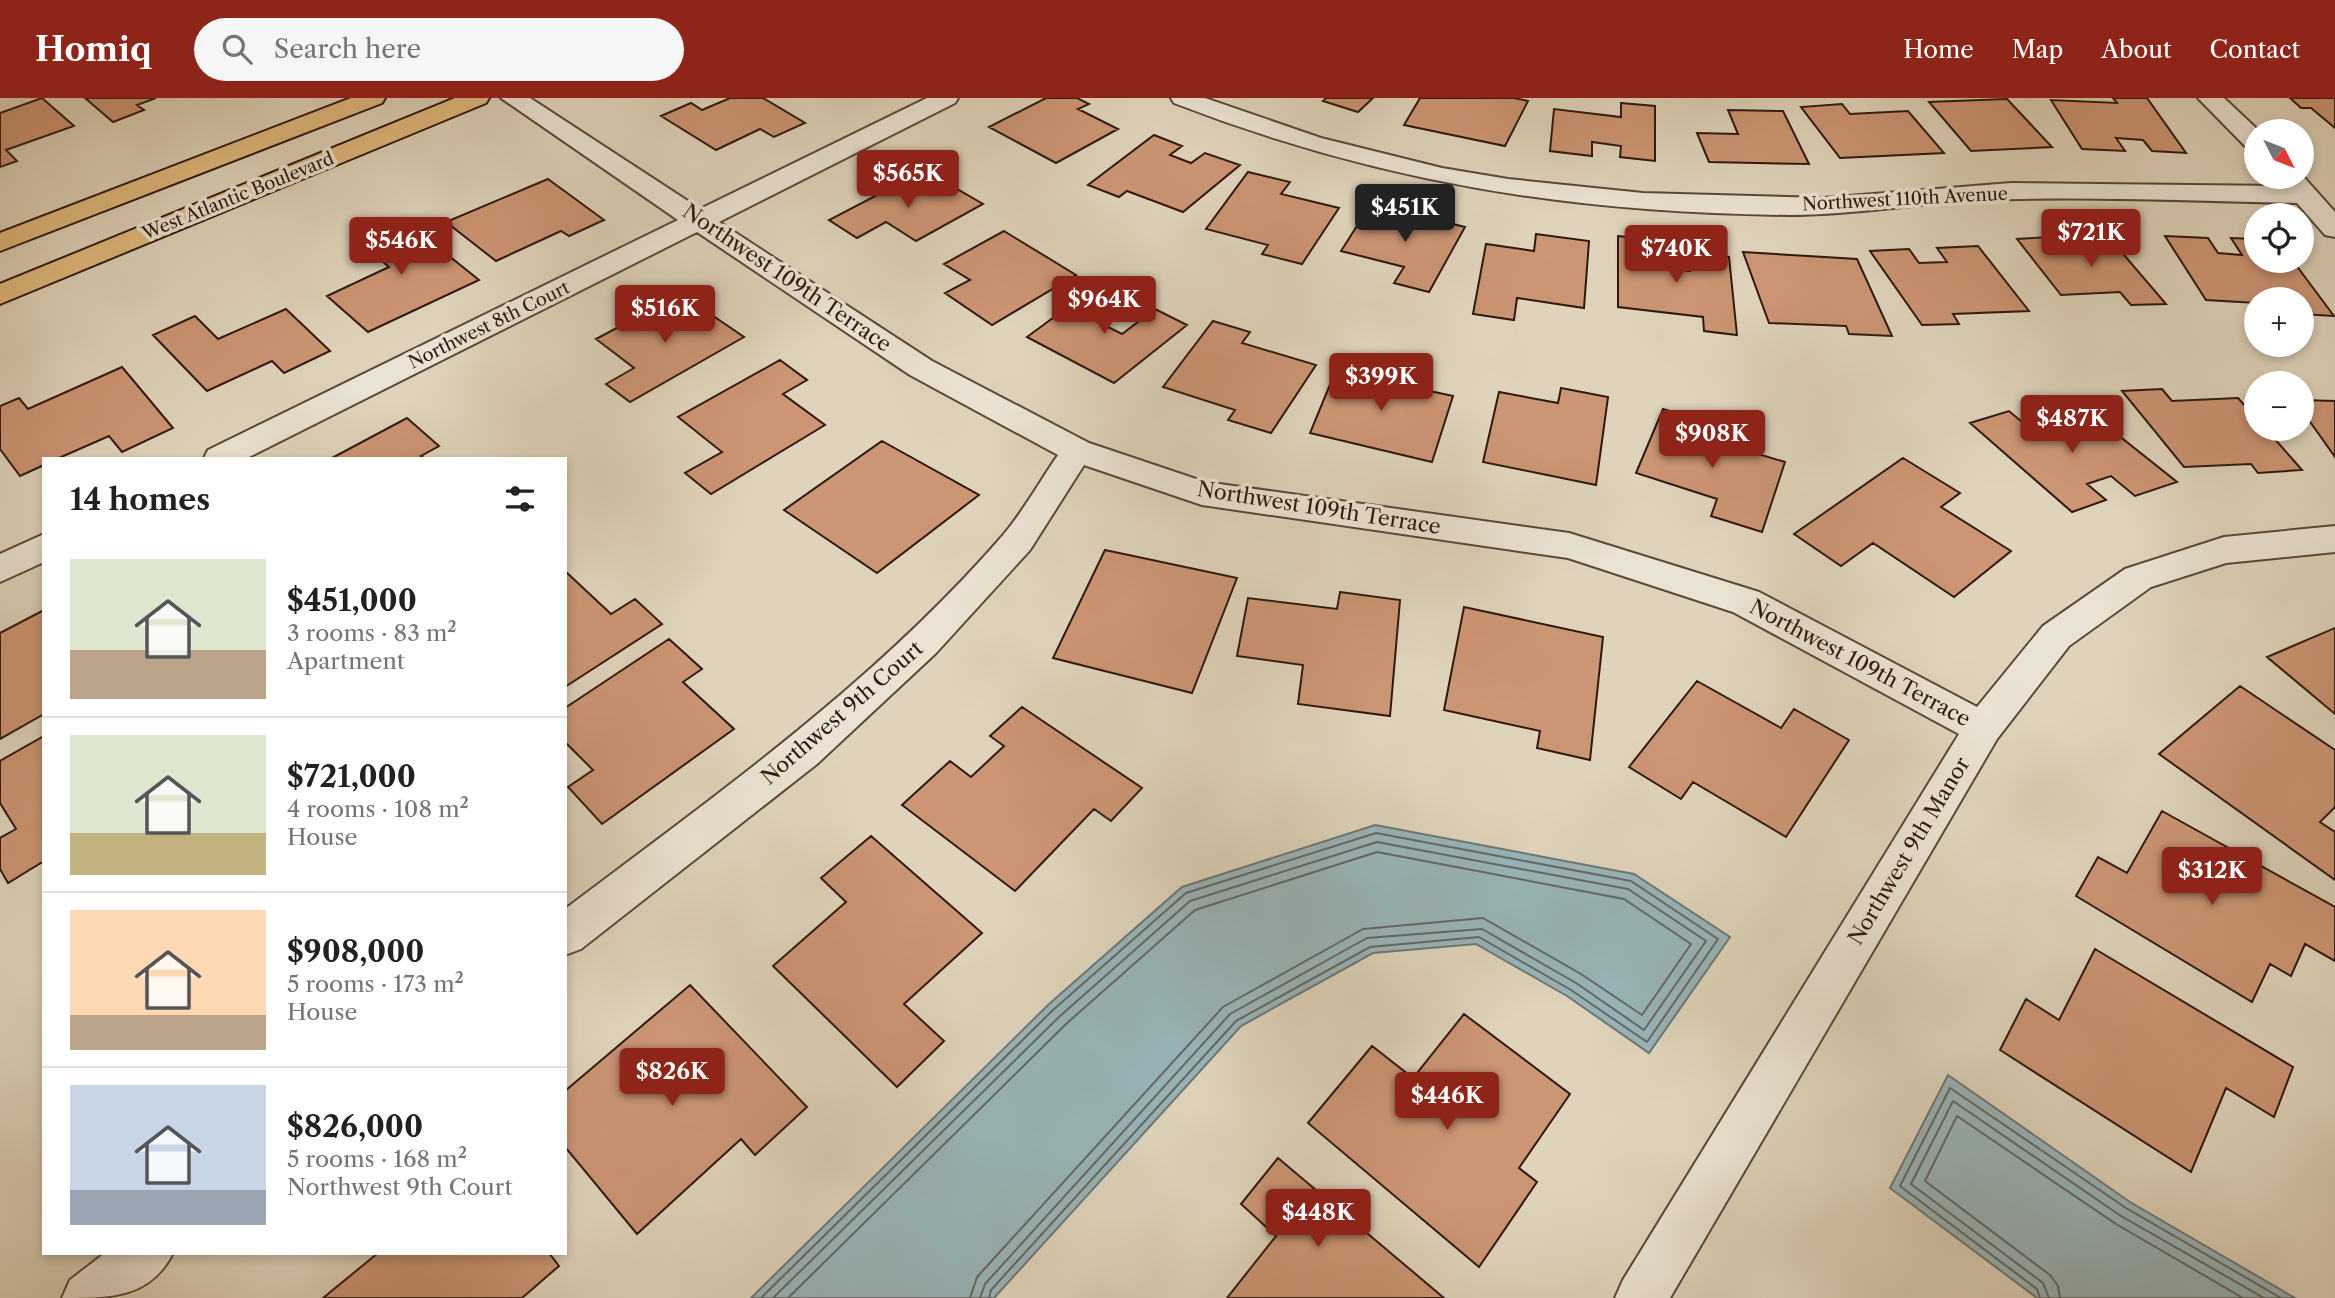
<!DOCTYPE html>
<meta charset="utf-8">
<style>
body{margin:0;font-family:"Libre Caslon Text",serif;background:#f6f6f6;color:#202124;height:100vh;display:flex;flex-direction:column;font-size:26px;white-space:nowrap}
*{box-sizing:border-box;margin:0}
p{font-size:23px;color:#757577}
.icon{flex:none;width:38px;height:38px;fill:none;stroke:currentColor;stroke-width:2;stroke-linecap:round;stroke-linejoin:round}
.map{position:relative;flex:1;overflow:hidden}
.sheet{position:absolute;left:42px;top:359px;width:525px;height:798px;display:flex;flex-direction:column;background:#fff;border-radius:0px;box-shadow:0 4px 10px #0003}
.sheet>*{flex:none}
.needle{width:46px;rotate:132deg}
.tools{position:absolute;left:2244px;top:21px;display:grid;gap:14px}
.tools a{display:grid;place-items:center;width:70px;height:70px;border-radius:50%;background:#fff;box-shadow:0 4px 10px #0003;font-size:35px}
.price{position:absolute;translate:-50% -60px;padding:0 16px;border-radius:7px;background:#8f2418;color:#fff;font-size:23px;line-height:46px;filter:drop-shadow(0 2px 4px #0008)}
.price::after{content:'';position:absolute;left:50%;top:42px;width:21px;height:16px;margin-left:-10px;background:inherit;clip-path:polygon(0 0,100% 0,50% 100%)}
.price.current{background:#222;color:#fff}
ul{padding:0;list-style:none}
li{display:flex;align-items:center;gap:21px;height:175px;padding:0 28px}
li+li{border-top:2px solid #e0e0e0}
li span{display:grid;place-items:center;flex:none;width:196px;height:140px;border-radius:0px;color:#555}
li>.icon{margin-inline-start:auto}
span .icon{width:84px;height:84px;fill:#fffc;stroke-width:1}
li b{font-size:30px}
h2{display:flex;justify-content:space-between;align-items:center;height:84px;padding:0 28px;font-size:30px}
header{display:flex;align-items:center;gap:42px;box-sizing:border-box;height:98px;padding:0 35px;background:#8f2418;color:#fff}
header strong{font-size:33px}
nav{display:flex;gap:38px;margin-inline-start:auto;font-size:24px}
.search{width:490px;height:63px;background:#f6f6f6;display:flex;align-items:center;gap:18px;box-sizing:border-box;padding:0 24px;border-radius:38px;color:#757577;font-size:26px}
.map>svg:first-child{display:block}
.water{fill:#98b5ba;stroke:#6e7776;stroke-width:2}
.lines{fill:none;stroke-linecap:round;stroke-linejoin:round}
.shore{stroke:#646764;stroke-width:2}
.building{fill:#cc9574;stroke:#2f190f;stroke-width:2}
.minor-casing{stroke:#5b483a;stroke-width:4}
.primary-casing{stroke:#2f190f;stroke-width:4}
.minor{fill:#eae3d3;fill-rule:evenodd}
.primary{fill:#e0ba7e;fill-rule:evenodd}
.labels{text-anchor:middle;stroke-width:7;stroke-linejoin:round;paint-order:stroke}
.far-street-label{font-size:18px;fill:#2f190f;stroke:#eae3d3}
.street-label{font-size:21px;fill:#2f190f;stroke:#eae3d3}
</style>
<header>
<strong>Homiq</strong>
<div class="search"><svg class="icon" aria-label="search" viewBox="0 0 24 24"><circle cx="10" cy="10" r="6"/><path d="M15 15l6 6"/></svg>Search here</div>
<nav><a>Home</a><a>Map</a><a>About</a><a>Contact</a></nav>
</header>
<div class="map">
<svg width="2335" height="1200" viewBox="0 0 2335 1200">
<rect width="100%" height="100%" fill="#dfd4bb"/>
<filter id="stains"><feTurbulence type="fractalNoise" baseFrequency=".00286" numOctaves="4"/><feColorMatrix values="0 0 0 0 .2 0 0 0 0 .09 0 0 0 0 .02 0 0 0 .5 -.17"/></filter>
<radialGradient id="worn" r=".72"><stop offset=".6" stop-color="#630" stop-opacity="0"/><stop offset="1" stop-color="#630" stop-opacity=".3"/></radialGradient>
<path class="water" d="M1375,727l259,49 96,63 -81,116 -82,-57 -91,-52 -103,9 -132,73 -247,272h-243l297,-293 134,-118z
M1948,977l182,127 165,96h-258l-147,-110z"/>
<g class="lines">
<path class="shore" d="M761,1200l292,-288 133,-117 190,-60 255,48 87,58 -71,103 -76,-52 -92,-53 -109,10 -134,74 -245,269 -2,8
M773,1200l286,-281 131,-116 187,-59 251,47 78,52 -62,89 -68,-47 -94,-54 -115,9 -137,76 -245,270 -5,14
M788,1200l278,-274 129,-114 182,-58 247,47 67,45 -49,71 -61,-41 -98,-56 -120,11 -140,78 -246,270 -7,21
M2040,1200l-3,-9 -137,-103 50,-98 176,120 155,90
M2049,1200l-6,-15 -132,-99 42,-83 168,115 143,82
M2060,1200l-2,-12 -8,-11 -125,-94 32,-65 159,108 127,74"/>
</g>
<path class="building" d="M42,0l32,28 -68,24 11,11 -17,6v-54z
M85,0h71l-19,7 7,5 -31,12z
M730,0h33l42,25 -31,14 -14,-8 -44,21 -55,-34 30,-13 11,7z
M1046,0h31l12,6 -11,5 40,20 -62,34 -67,-36z
M1326,0h47l-15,14 -35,-11z
M1420,0h94l14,3 -23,45 -101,-21z
M2113,0h34l39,55 -34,-2 -9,-11 -27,-2 9,13 -43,-2 -31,-49 66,3z
M2290,0h45v30l-24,-20h-10z
M2007,1l45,48 -81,4 -42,-49z
M1621,5l34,3v55l-35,-4 1,-11 -29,-4v14l-42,-5 4,-42 67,8z
M1842,6l8,10 58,-3 36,42 -104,5 -39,-51z
M1728,12l55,1 26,53 -100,-2 -12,-29 41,1z
M1154,37l28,11 -12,9 21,8 14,-10 35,12 -57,47 -56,-21 -8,6 -31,-12z
M1248,74l42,10 -9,12 58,14 -37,56 -40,-10 6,-9 -62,-16z
M548,81l56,41 -35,16 -8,-5 -65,30 -50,-39z
M906,82l19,11 18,-10 40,23 -67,37 -30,-19 -29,16 -28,-18z
M1371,106l94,23 -36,65 -35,-9 10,-16 -63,-16z
M403,121l76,61 -111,52 -41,-36 62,-29 -32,-27z
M1004,133l72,44 -84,50 -47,-32 25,-13 -26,-16z
M1536,136l53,7 -5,67 -67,-10 -3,22 -41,-6 13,-70 48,7z
M2107,137l59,69 -35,1 -11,-13 -59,3 -44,-56 33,-2 13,17 23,-1 -14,-16z
M1618,138l43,5 1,27 28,3 -1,-18 40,4 8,78 -33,-4 -1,-14 -85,-10z
M2165,138l43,2 10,15 24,2 -11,-17 25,1v22h37l41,55 -33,-2v-15h-45v4l-50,-3z
M1978,148l51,65 -76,3 6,10 -37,1 -52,-74 39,-2 10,14 28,-1 -10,-14z
M1743,154l114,7 35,77 -43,-2 -3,-8 -77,-3z
M1095,189l29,15 -26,20 24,12 33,-25 32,16 -73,58 -87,-46z
M681,196l63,43 -114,65 -24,-18 28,-16 -38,-29z
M286,211l44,42 -46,22 -12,-12 -65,30 -54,-56 42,-19 23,23z
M1213,223l37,11 -8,11 74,22 -45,68 -43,-13 7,-10 -72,-23z
M1341,260l40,10 -6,11 78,17 -21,66 -122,-29z
M780,262l27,20 -24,14 42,31 -114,69 -26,-21 37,-21 -44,-35z
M122,269l51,61 -51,24 -13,-16 -50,22h-15v7l-24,11 -20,-27v-43l19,-8 9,11z
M1561,290l47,9 -12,88 -113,-23 16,-70 59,11z
M2162,291l10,12 66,-3 18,20v11h10l36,41 -44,3 -7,-9 -67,3 -62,-76z
M2301,302l34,1v56l-34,-48z
M2079,306l98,78 -42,14 -24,-20 -24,8 19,16 -34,12 -102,-89 39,-12 13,11z
M1663,311l44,13 -6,15 84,25 -23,70 -51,-16 6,-17 -81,-26z
M407,320l32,28 -18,10 3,2h-92z
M882,343l97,54 -102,78 -93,-63z
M1903,360l57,35 -19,14 70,44 -57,46 -81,-54 -32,23 -47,-32z
M1105,452l132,28 -45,115 -139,-35z
M565,473l46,43 24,-15 27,25 -97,63z
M1340,494l60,8 -10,116 -92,-12 5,-39 -66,-9 11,-58 89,11z
M1464,509l139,30 -13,123 -53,-12 3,-17 -96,-21z
M44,512v104l-44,25v-106z
M2335,530v86l-68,-57z
M669,541l33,30 -19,13 51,47 -132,95 -34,-37 25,-17 -28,-28v-34z
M1697,583l84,47 13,-19 55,31 -63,97 -93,-55 -12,17 -52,-32z
M2240,588l95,64v57l-15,15 15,10v48l-176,-126z
M1022,609l120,81 -31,33 -17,-12 -79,82 -113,-86 48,-44 21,16 33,-31 -14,-10z
M44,638v125l-36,22 -8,-14v-31l16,-9 -16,-26v-42z
M2162,713l173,96v54l-30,-17 -14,32 -21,-12 -18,38 -176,-106 22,-39 29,16z
M871,738l111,97 -78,71 40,37 -47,46 -124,-121 73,-64 -25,-24z
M2095,851l198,118 -19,50 -48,-29 -35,84 -191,-122 26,-51 33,21z
M690,887l117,122 -52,48 -14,-16 -104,95 -72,-87v-56z
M1464,916l106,80 -51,74 18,14 -58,85 -171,-144 64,-77 41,32z
M1278,1060l166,140h-217l49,-62 -35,-32z
M378,1155h171l10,13 -37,32h-199z"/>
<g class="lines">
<defs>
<path id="minor" d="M501,0h29l170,111 227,-111h31l-3,5 -236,119 213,139 157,82 116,39 364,51 190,59 218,115 66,-81 82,-57 99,-32 111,-11v26l-109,11 -75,24 -82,59 -72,93 -327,559h-55l8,-18 336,-546 -226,-122 -165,-54 -366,-53 -118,-40 -54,85 -94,103 -119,111 -236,185 -16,6v-46c154,-116 312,-228 439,-375 20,-24 36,-53 54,-79l-148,-80 -213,-143 -450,226h-43l4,-8 470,-230z
M1171,0h34l116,40 121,30 66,11 135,14 181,5 187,-15 272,3 -5,-9 23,-3 34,38v25l-10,-2 -28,-32c-104,-2 -209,-7 -314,-3 -65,3 -128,15 -194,15 -218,-2 -411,-33 -615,-112z
M2198,0h26l35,33h-3v20l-9,-3z
M44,436v28l-44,20v-28z
M105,1155h68c-23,45 -62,45 -111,45l8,-18z"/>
<path id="primary" d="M351,0h34l-3,5 -382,148v-18z
M455,0h34l-3,5 -486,201v-20z"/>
</defs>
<use href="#minor" class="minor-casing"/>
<use href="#primary" class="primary-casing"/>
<use href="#minor" class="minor"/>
<use href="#primary" class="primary"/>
</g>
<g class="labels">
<g class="far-street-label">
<text transform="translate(238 98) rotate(-22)" y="6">West Atlantic Boulevard</text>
<text transform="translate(1905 101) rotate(-3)" y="6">Northwest 110th Avenue</text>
<text transform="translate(489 227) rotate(-26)" y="6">Northwest 8th Court</text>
</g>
<g class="street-label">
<text transform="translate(787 180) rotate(34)" y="7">Northwest 109th Terrace</text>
<text transform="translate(1319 410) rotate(9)" y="7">Northwest 109th Terrace</text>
<text transform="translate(1860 565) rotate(28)" y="7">Northwest 109th Terrace</text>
<text transform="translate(842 615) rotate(-41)" y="7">Northwest 9th Court</text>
<text transform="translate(1909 753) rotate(-59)" y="7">Northwest 9th Manor</text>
</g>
</g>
<rect width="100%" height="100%" filter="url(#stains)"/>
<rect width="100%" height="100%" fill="url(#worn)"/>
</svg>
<div class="tools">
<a><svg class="needle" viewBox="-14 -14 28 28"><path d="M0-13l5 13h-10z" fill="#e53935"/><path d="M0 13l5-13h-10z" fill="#757577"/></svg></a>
<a><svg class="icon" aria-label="locate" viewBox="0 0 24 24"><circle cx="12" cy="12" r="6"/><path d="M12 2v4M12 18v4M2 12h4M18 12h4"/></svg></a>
<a>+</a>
<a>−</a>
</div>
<b class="price" style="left:908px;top:112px">$565K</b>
<b class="price current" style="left:1405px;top:146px">$451K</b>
<b class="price" style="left:2091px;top:171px">$721K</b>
<b class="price" style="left:401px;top:179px">$546K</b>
<b class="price" style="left:1676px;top:187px">$740K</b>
<b class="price" style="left:1104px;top:238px">$964K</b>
<b class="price" style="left:665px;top:247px">$516K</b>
<b class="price" style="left:1381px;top:315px">$399K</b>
<b class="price" style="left:2072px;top:357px">$487K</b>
<b class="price" style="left:1712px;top:372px">$908K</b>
<b class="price" style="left:2212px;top:809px">$312K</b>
<b class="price" style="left:672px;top:1010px">$826K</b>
<b class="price" style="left:1447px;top:1034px">$446K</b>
<b class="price" style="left:1318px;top:1151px">$448K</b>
<section class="sheet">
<h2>14 homes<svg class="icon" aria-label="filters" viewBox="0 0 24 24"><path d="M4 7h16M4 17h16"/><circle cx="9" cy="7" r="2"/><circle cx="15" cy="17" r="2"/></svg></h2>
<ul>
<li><span style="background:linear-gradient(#dfe7d0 65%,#b9a48a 0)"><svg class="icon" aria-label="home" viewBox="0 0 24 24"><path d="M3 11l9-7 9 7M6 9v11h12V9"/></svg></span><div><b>$451,000</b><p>3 rooms · 83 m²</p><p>Apartment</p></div></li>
<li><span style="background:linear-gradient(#dfe7d0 70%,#c2b280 0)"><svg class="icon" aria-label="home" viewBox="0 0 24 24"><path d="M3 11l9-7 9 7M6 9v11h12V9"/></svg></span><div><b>$721,000</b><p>4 rooms · 108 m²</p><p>House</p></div></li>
<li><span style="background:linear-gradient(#ffd9b3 75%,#b9a48a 0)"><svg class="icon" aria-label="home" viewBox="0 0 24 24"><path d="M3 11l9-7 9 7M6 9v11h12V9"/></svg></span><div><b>$908,000</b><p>5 rooms · 173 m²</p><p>House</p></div></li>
<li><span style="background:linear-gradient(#c9d6e8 75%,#9aa5b1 0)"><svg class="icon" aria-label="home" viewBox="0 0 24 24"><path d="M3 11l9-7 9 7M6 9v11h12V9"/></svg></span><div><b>$826,000</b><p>5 rooms · 168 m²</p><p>Northwest 9th Court</p></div></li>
</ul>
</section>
</div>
